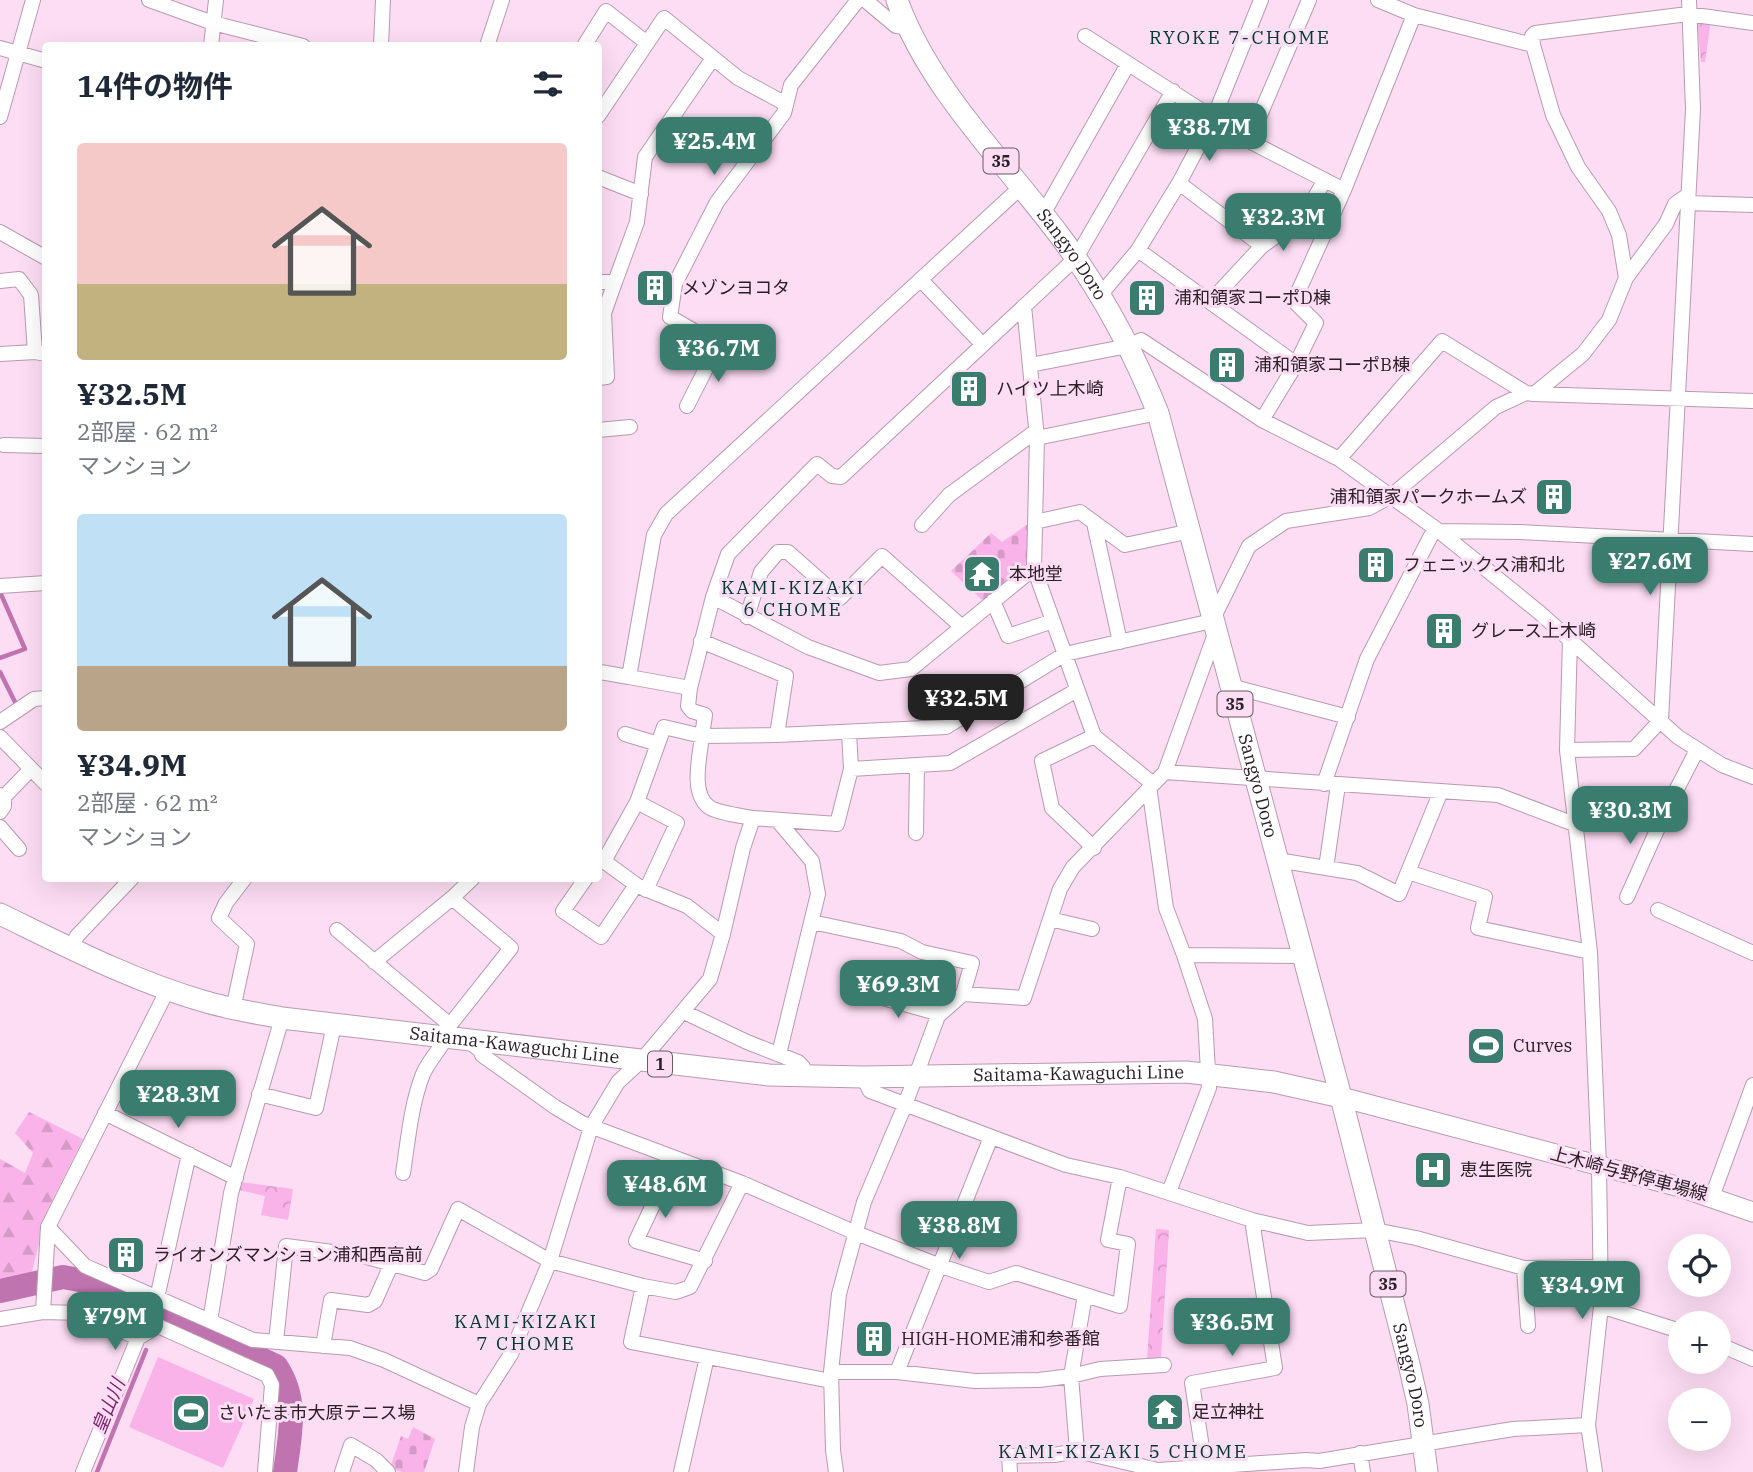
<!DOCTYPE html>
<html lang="ja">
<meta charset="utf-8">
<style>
body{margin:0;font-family:"IBM Plex Serif","Noto Sans JP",serif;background:#f6f6f7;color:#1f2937;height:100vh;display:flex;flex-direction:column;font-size:26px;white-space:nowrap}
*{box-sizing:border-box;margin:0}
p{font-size:23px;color:#747a83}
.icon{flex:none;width:38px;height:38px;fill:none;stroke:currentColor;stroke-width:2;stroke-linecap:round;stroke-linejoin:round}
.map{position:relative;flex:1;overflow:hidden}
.panel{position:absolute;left:42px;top:42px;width:560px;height:840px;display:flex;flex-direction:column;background:#fff;border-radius:7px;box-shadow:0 7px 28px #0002}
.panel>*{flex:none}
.controls{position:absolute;left:1668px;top:1234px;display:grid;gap:14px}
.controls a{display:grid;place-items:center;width:63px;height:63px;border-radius:50%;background:#fff;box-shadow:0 7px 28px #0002;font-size:35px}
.price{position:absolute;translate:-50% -60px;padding:0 16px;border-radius:14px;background:#3a7c6d;color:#fff;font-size:23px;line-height:46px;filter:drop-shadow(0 2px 4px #0008)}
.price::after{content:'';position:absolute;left:50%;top:42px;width:21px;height:16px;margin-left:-10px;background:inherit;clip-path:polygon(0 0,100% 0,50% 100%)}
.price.on{background:#222;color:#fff}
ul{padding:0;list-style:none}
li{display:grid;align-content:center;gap:14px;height:371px;padding:0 35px}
li span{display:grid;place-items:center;height:217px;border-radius:7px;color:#555}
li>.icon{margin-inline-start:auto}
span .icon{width:126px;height:126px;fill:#fffc;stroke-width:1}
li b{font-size:30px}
h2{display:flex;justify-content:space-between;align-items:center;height:84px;padding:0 35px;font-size:30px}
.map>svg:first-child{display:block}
.green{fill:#f9b3e8}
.forest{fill:url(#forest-firs)}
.cemetery{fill:url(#cemetery-stones)}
.park{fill:url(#park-crowns)}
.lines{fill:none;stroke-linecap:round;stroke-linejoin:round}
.stream{stroke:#c074af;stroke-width:4.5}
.river{stroke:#c074af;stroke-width:24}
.street-casing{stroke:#b89ab0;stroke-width:16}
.secondary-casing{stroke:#b89ab0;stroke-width:21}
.primary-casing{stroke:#b89ab0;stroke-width:23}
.street{stroke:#fff;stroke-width:14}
.secondary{stroke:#fff;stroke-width:19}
.primary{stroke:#fff;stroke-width:21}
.labels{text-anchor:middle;stroke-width:6;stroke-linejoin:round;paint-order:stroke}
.shield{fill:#fdddf4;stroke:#6a5965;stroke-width:2}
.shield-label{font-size:16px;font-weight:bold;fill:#2b2028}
.street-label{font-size:18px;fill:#2b2028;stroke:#fdddf4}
.poi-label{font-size:18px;fill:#2b2028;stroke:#fdddf4;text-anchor:start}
.neighbourhood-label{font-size:19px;letter-spacing:2px;fill:#003a30;stroke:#fdddf4}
.water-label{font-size:19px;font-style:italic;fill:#7c216d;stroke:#fdddf4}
</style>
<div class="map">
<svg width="1753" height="1472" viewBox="0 0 1753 1472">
<defs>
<pattern id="forest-firs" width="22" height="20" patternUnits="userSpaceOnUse" patternTransform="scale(1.75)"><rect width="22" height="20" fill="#f9b3e8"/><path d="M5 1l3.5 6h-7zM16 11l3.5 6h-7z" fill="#d69ac7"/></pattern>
<pattern id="cemetery-stones" width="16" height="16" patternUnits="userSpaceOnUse" patternTransform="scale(1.75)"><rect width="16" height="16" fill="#f9b3e8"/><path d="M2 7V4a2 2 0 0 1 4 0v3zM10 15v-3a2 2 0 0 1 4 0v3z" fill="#d69ac7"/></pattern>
<pattern id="park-crowns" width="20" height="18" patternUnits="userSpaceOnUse" patternTransform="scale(1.75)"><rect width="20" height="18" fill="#f9b3e8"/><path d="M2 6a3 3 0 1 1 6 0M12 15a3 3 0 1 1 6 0" fill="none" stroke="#d69ac7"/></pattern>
</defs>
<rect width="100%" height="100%" fill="#fdddf4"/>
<path class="green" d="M158,1357l96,42 -31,69 -94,-41z"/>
<path class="forest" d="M29,1112l54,27 -35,70 -21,81 -11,10 -16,2v-143l25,14 8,-20 -18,-20z"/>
<path class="cemetery" d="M1031,522l-4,41 -44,38 -32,-30 40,-38 11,9z
M413,1427l22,12 -11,33h-22l-9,-3 -2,-4 10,-29 7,3z"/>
<path class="park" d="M1701,19l10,1 -6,42h-4l-4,-39z
M241,1182l52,7 -5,31 -27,-5 4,-19 -26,-6z
M1156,1229l13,1 -8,128 -14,1z"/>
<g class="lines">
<path class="stream" d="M0,658l25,-9 -25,-57
M0,672l16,32
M97,1472l49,-122"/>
<path class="river" d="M0,1291l63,-14 38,7 175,82c23,34 14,69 9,106"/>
<defs>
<path id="street" d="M149,0l64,23 90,23
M865,0l31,26 11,1
M1378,0l36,15 119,30
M1085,36l164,105 95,49
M211,46l5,-46
M381,46l2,-46
M487,46l15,-46
M584,46l22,-35 41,32
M0,48l46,13
M1173,91l-97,167 -235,219 -9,-1 -15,-12 -89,90 -15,43 -23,91 -2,18 4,5 13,4 -3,21 75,-1 169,-8 119,-73 147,-33 37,-75 37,-25 83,-13 22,-12 105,-89 30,-14 8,1 49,-40 26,-34 17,-42 40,-54 9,-20 13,-9
M598,116l66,-98 74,60 48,26
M0,117l33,-117
M1249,141l60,-141
M598,177l43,17
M1179,183l83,63
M1687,203l66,2
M1043,214l85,-150
M0,232l46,26
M1138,250l158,114
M1626,278l-7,-43 -10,-24 -31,-44 -25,-52 -20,-70 -1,-9 3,-3 153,-19 65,9
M921,280l61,64
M0,281l19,-2 12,16 4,57
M598,282h17l-11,31 3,64 -9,1
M615,282l22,-60 8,-65 68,-99
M1101,294l37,-44 41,-67 35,-66 47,-117
M1210,302l52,-56 41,-29 22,-37
M1024,306l13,132 -3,130 60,168 58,47
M0,354l35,-2 11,2
M1030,365l98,-19 13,-6 121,80 77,39 100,72 101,82 138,124 44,28 31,12
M1534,394l219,7
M687,406l31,-61 -48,-28 5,-33 42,-82 67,-89 7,-28 67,-85
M1262,420l34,-56 20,-41 -22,-22 50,-111 70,-175
M598,430l32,-3
M1037,438l121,-25
M4,445l42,1
M1339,459l103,-118 84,52
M1035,522l45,-10 45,33 66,-14
M1094,523l26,119
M922,525l27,-30 87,-64
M1439,531l80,1 234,12
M0,586l46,-3
M713,597l95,50 71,26 32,-4 123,-101
M993,601l15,35 45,-15
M747,617l14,-45 17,-20h10l52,46 42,-42 79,70
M1570,638l-3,112 23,202 9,214 2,140 -13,119 7,47
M701,641l85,35 -9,59
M600,672l29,5
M1230,686l118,31
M690,688l-61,-11 25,-142 12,-21 355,-327
M0,722l34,-23 12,-1
M625,734l33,10
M0,737l46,47
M1567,750l67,-1 27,-29 32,-611 -4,-109
M851,769l99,-6 127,-73
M1165,772l333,23 76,29 92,-14 31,-60
M1324,784l43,-125 68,-131
M1149,786l17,122 18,47 21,64 4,69 -40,104
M0,795l4,2 27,-28
M637,802l40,21 -31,67
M0,812l4,-6v-9
M753,818l84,6 14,-55 -2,-37
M778,821l34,40 6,33 -39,160
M0,827l19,22
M916,833l1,-67
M1094,848l-42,-40 -10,-47 52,-25
M1277,860l80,13 42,21 42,-103
M604,861l33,-59 27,-75 38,9c-2,20 -12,57 7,71 8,6 34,9 44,11l-10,30 -20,86
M1326,868l12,-83
M1408,872l77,25 -7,31 112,24
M586,878l-23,33 38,26 35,-52
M1627,897l39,-87
M1658,910l95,43
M1050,919l42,10
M812,922l89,19 21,11 50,11 -9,31
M337,930l113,95
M71,948l6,-12 55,-58
M1184,955l118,1
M374,962l78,-64 21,-20
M865,993l75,21
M233,1009l14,-65 -28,-26 7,-15 19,-25
M684,1012l63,30 51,20 5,5 3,10
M468,1041l13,10 1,4 73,52 27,16 160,60 114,50 82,32 51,17 27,-9 104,33 8,-62 -20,-4 12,-63
M863,1077l7,14 196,74 54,12 132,43 56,13 67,-3 41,8 108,30 4,58
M259,1094l57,14 18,-83
M105,1113l131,65
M675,1158l-39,83 69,20
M403,1173c5,-32 8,-69 20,-99 8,-18 23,-29 27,-49l61,-77 -59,-50
M1712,1197l41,-112
M48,1227l37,39 168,74 97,8 34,12 95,44
M1524,1268l76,-1
M643,1286l-12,56 200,39
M157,1298l32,-144
M1601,1306l79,25
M43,1312l5,-85 120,-238
M0,1319l43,-7 38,1 57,25 -55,134
M210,1321l21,-128 51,-175
M138,1338l20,-12 109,49 5,10 -7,87
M276,1342l10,-96 77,10 62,17 6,-4 27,-60 92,52 93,25 33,6 14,-5 52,-104
M1718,1344l35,15
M323,1346l8,-46 37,5 7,-4 16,-36
M831,1372h66l78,9 64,-1 32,-4 29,-7 64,-4
M897,1372l94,-235
M1077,1451l-6,-75 14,-81
M1360,1453l3,19
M1205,1467l-13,-84 83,-15 -23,-148
M342,1472l9,-27 25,15 12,12
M466,1472l6,-45 7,-23 32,-50 39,-93 41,-134 27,-45 23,-21 69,-82 13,-45 -36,-28 -49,-20 -40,-29
M681,1472l26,-115
M836,1472l-3,-22 -2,-78 8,-78 25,-92 41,-97 33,-89 25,-22 61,4 36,-109 13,-22 92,-95 50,-138
M1010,1472l-1,-16 45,-1 23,-4 81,19 148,-10 13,1 194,-32 75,-4"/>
<path id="secondary" d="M1341,1097l339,90 73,25"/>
<g id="primary">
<path id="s1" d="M897,0c32,89 107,161 163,236 42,56 72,112 98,177l183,684 68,267 9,40 9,68"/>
<path id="s2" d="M0,914c66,32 133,67 203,87 26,8 53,12 79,17l487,57 94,2 323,-5 88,10 67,15"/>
</g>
</defs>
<use href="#street" class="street-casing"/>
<use href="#secondary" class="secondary-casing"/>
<use href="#primary" class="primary-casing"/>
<use href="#street" class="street"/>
<use href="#secondary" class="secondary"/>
<use href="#primary" class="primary"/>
</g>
<defs>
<symbol id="building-square" viewBox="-11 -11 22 22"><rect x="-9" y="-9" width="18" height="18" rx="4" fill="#3a7c6d" stroke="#fdddf4"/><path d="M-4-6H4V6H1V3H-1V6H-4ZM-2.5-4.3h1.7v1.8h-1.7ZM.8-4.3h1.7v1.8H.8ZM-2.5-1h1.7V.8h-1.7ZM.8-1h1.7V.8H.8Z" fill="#fff"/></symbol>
<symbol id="temple-square" viewBox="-11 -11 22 22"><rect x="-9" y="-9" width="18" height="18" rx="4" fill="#3a7c6d" stroke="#fdddf4"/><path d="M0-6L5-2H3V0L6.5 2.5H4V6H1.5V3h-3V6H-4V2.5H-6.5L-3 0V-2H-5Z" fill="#fff"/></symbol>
<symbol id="stadium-square" viewBox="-11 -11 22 22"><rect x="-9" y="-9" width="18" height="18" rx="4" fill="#3a7c6d" stroke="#fdddf4"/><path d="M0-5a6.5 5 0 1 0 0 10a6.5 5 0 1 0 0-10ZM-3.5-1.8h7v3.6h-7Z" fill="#fff"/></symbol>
<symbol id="hospital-square" viewBox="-11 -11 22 22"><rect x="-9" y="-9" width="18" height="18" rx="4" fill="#3a7c6d" stroke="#fdddf4"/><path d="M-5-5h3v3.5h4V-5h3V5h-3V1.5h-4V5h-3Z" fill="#fff"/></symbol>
</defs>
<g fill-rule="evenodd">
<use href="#building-square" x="633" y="266" width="44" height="44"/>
<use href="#building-square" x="1125" y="276" width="44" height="44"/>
<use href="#building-square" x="1205" y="343" width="44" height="44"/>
<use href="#building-square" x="947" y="367" width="44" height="44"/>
<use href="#building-square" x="1532" y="475" width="44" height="44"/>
<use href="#building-square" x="1354" y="543" width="44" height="44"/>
<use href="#temple-square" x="960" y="552" width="44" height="44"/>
<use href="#building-square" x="1422" y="609" width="44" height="44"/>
<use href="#stadium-square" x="1464" y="1024" width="44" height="44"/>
<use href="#hospital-square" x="1411" y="1148" width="44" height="44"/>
<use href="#building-square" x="104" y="1233" width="44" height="44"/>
<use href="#building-square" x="852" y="1317" width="44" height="44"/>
<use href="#temple-square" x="1143" y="1390" width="44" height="44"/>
<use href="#stadium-square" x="169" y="1391" width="44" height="44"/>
</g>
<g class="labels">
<g class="shield">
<rect x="983.5" y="148.5" width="35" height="25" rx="5"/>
<rect x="1217.5" y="691.5" width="35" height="25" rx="5"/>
<rect x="648" y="1051.5" width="24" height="25" rx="5"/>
<rect x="1370.5" y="1271.5" width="35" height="25" rx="5"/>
</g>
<g class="shield-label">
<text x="1001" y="167">35</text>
<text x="1235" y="710">35</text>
<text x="660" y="1070">1</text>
<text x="1388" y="1290">35</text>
</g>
<g class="street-label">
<text dy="6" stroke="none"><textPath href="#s1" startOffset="310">Sangyo Doro</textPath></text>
<text dy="6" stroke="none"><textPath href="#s1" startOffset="877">Sangyo Doro</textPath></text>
<text dy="6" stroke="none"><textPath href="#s2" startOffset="536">Saitama-Kawaguchi Line</textPath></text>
<text dy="6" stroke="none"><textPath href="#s2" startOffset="1102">Saitama-Kawaguchi Line</textPath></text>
<text transform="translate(1629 1174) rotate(15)" y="6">上木崎与野停車場線</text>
<text dy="6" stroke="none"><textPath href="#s1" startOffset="1486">Sangyo Doro</textPath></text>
</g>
<g class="poi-label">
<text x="682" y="294">メゾンヨコタ</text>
<text x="1174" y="304">浦和領家コーポD棟</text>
<text x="1254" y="371">浦和領家コーポB棟</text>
<text x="996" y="395">ハイツ上木崎</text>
<text x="1527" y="503" text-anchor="end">浦和領家パークホームズ</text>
<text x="1403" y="571">フェニックス浦和北</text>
<text x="1009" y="580">本地堂</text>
<text x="1471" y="637">グレース上木崎</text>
<text x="1513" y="1052">Curves</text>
<text x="1460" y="1176">恵生医院</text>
<text x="153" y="1261">ライオンズマンション浦和西高前</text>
<text x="901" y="1345">HIGH-HOME浦和参番館</text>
<text x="1192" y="1418">足立神社</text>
<text x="218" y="1419">さいたま市大原テニス場</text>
</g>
<g class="neighbourhood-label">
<text x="1240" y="44">RYOKE 7-CHOME</text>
<text x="793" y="594">KAMI-KIZAKI<tspan x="793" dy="22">6 CHOME</tspan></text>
<text x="526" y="1328">KAMI-KIZAKI<tspan x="526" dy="22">7 CHOME</tspan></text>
<text x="1123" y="1458">KAMI-KIZAKI 5 CHOME</text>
</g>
<g class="water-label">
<text transform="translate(108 1406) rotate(-68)" y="7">皇山川</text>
</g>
</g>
</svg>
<div class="controls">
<a><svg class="icon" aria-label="locate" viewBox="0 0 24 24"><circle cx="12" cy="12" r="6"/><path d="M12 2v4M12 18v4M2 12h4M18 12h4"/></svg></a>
<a>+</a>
<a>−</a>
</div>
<b class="price" style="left:1209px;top:163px">¥38.7M</b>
<b class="price" style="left:714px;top:177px">¥25.4M</b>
<b class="price" style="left:1283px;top:253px">¥32.3M</b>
<b class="price" style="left:718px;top:384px">¥36.7M</b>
<b class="price" style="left:1650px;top:597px">¥27.6M</b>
<b class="price on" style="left:966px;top:734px">¥32.5M</b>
<b class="price" style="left:1630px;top:846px">¥30.3M</b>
<b class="price" style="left:898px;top:1020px">¥69.3M</b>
<b class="price" style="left:178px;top:1130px">¥28.3M</b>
<b class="price" style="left:665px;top:1220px">¥48.6M</b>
<b class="price" style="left:959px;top:1261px">¥38.8M</b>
<b class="price" style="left:1582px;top:1321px">¥34.9M</b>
<b class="price" style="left:115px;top:1352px">¥79M</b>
<b class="price" style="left:1232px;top:1358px">¥36.5M</b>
<section class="panel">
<h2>14件の物件<svg class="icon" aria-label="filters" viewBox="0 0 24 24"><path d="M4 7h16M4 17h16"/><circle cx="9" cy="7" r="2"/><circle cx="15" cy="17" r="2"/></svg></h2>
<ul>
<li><span style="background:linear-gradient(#f6c9c9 65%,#c2b280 0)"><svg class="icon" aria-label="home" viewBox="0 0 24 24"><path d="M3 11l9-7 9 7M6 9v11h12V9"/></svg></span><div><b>¥32.5M</b><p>2部屋 · 62 m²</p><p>マンション</p></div></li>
<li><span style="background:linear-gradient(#bfe0f5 70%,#b9a48a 0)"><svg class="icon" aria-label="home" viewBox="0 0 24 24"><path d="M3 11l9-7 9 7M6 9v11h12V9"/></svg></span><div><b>¥34.9M</b><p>2部屋 · 62 m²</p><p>マンション</p></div></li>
</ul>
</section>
</div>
